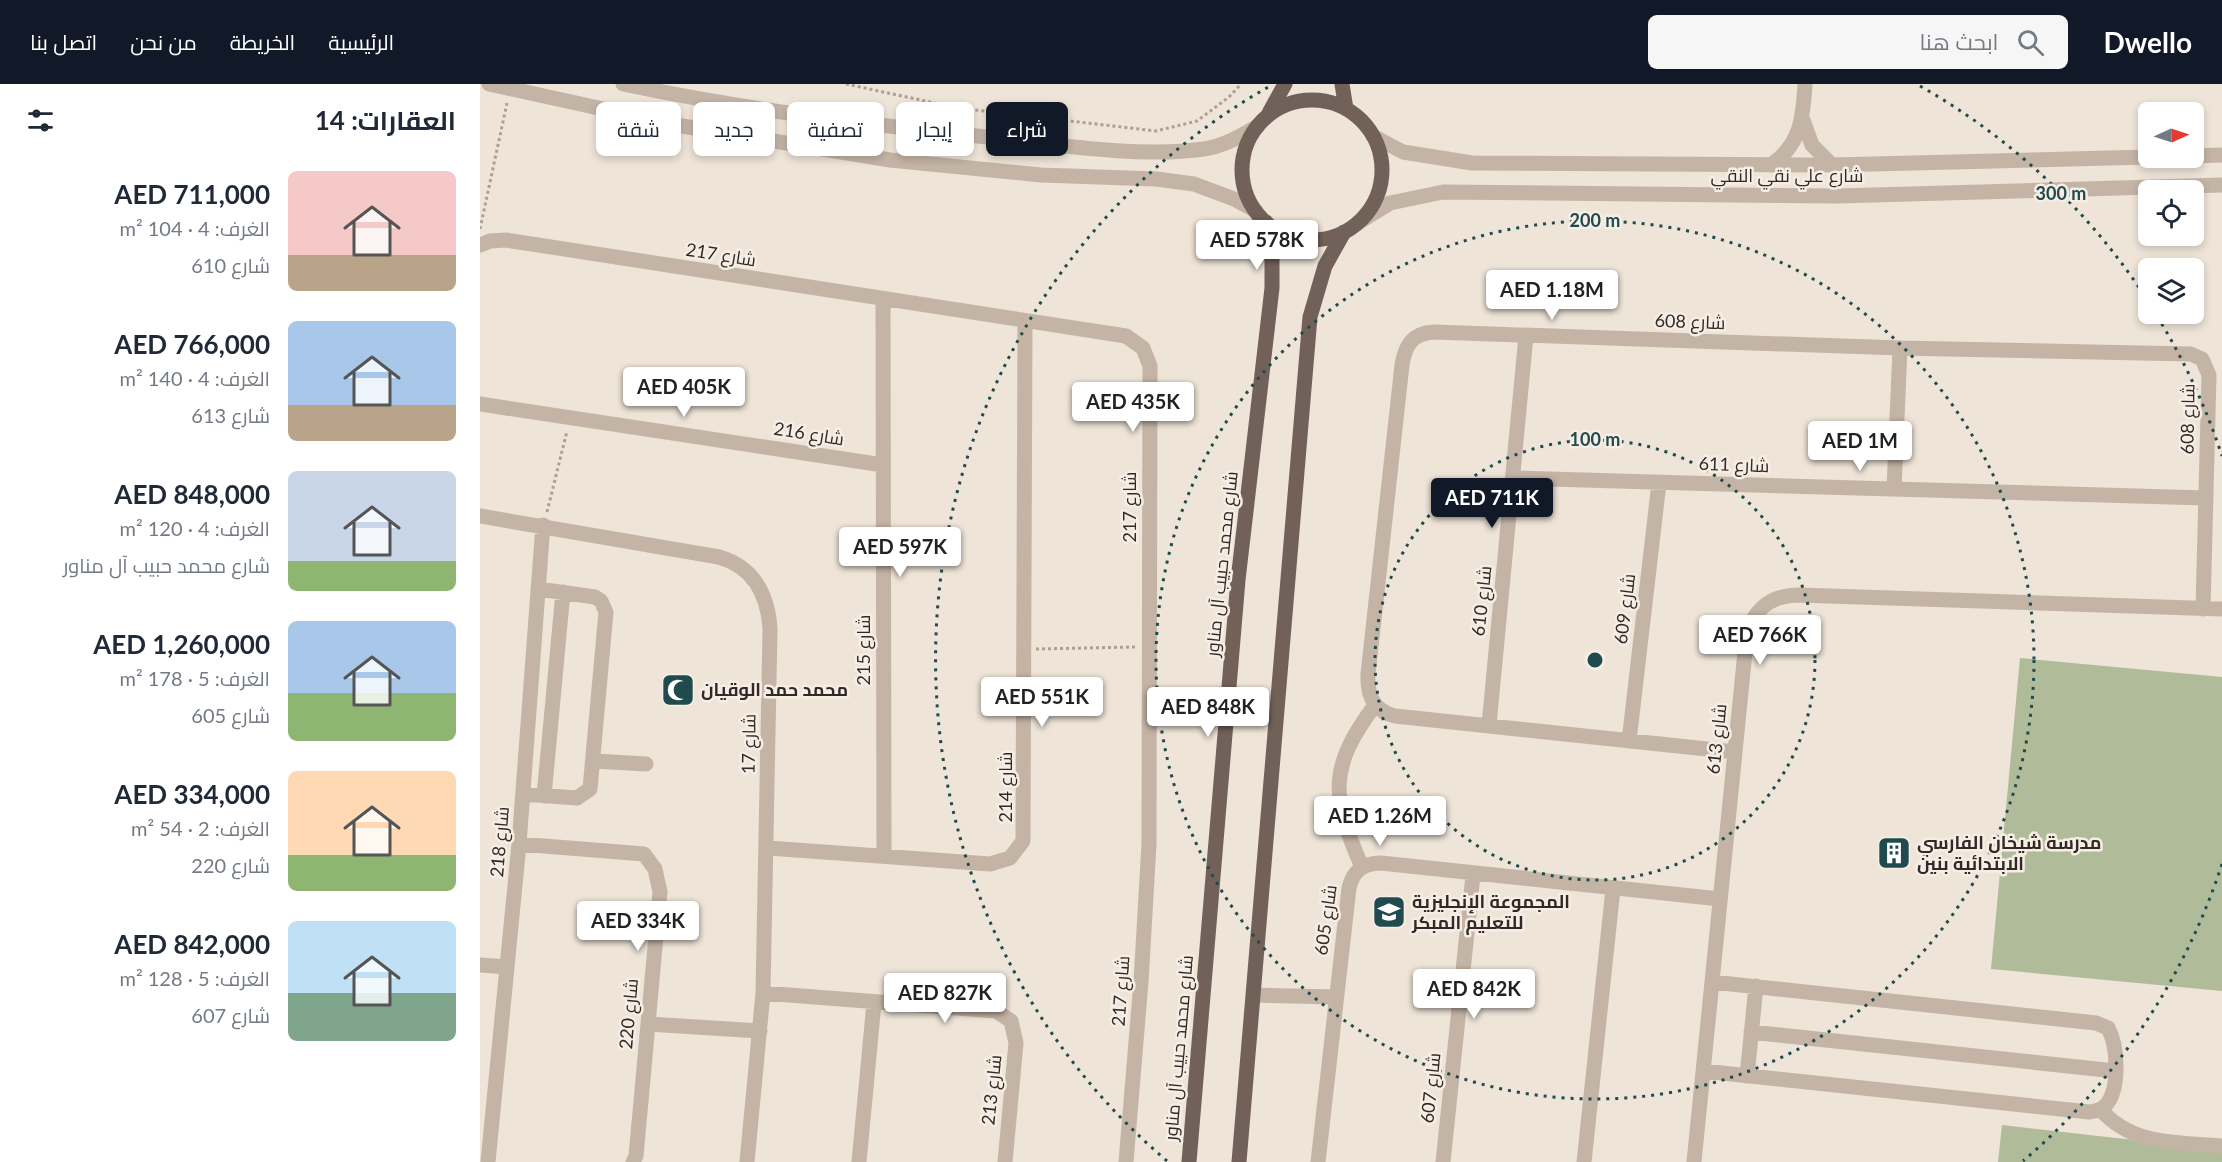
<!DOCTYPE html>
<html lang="ar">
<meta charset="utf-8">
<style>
body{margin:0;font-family:Lato,Cairo,sans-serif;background:#f6f6f7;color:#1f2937;direction:rtl;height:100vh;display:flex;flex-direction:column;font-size:22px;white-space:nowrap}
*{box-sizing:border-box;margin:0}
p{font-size:20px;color:#747a83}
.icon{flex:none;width:33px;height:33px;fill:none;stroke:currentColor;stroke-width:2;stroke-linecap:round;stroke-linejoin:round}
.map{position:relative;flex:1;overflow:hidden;direction:ltr}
.sheet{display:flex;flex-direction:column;background:#fff;width:480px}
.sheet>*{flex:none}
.guide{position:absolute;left:18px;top:18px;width:570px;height:54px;direction:rtl;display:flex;gap:12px}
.needle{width:39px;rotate:87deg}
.controls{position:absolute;left:1658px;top:18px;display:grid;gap:12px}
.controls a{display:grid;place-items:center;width:66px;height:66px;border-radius:9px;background:#fff;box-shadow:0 3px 9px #0003;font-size:30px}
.price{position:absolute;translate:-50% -51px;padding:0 14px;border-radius:6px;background:#fff;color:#222;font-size:20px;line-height:39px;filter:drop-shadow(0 2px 3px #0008)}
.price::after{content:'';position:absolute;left:50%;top:36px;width:18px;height:14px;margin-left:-9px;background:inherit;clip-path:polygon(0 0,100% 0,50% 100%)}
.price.selected{background:#111827;color:#fff}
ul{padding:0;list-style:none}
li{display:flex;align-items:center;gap:18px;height:150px;padding:0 24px}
li span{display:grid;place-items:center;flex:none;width:168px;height:120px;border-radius:9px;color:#555}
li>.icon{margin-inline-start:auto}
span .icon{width:72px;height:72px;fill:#fffc;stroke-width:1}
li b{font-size:26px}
h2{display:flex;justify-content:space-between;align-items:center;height:72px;padding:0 24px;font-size:26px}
.tag{padding:0 21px;border-radius:9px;background:#fff;box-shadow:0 3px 9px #0003;font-size:21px;line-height:54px}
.tag.selected{background:#111827;color:#fff}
header{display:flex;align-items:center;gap:36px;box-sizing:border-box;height:84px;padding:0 30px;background:#111827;color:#fff}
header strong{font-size:28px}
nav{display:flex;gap:33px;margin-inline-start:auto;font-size:21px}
.search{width:420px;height:54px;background:#f6f6f7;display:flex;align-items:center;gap:15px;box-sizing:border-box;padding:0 21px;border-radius:9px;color:#747a83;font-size:22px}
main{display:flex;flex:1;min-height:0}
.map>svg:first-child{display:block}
.green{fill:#b0bb9a}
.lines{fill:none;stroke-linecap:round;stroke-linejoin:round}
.path{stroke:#b09e91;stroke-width:3;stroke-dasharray:3 3;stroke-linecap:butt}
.minor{stroke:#c4b4a6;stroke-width:15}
.major{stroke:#726159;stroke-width:15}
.ring{fill:none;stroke:#204b4e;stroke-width:3;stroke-dasharray:3 6}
.labels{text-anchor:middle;stroke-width:5;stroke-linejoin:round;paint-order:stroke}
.street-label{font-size:18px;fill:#312926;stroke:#f6eee4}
.poi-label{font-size:18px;font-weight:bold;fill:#312926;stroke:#f6eee4;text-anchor:start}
.centre{fill:#204b4e;stroke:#f6eee4;stroke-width:3}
.ring-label{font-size:18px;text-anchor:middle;font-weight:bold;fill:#204b4e;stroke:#f6eee4;stroke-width:5;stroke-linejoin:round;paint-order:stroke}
</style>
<header>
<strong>Dwello</strong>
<div class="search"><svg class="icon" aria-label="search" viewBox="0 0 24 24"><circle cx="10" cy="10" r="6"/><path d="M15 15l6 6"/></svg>ابحث هنا</div>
<nav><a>الرئيسية</a><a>الخريطة</a><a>من نحن</a><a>اتصل بنا</a></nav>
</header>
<main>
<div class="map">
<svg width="1742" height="1078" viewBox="0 0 1742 1078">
<rect width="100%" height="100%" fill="#eee4d8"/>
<path class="green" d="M1540,574l202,19v314l-231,-22z
M1522,1041l220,25v12h-224z"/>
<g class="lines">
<path class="path" d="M366,0l112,24 198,23 41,-10 32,-24 12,-13
M0,145l27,-126
M67,428l20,-81
M556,565l99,-2"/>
<path class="minor" d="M9,0l187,41 214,35 151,15 115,4 38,5 40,15 22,12
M143,0c123,26 248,41 373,54 63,7 145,20 208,11 20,-3 37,-13 54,-23
M1323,36l9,25 20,20
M893,52l30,16 69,11 360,2 316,-8
M1713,72l29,-1
M1291,81c30,-21 32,-47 34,-81
M879,138l31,-19 53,-11 395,4 384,-11
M0,161l10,-4 16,-1 620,96 17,12 7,18 -1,478 -8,138 -15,180
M403,216l1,555
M0,320l403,61
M1033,394l693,20
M1414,405l6,-141
M0,432l239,41c35,10 49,38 51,72l-7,364 -16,169
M1009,641l37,-389
M1149,657l30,-258
M1255,668l-340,-36c-22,-5 -28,-21 -27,-42l34,-309c3,-20 11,-32 32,-33l466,16 291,6 11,5 7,16 -6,234
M114,677l52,3
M43,710l54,4 13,-9 16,-177 -5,-11 -6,-4 -57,-8
M64,712l19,-204
M39,760l125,10 11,15 5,23 -24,264 -3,6
M288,764l222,16 20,-6 13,-17 2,-519
M882,783c-31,-71 -34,-99 13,-162
M0,881l27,2
M283,909l233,18 15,10 5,22 -11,119
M774,911l81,2
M168,940l112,7
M1271,948l364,39
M1223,987l386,41c6,-1 12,-1 17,-7 14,-16 12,-59 2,-77l-12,-5 -384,-41
M1267,992l9,-90
M1621,1026c32,36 76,32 121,36
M8,1078l31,-318 24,-319
M379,1078l15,-159
M838,1078l31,-274c4,-17 14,-25 32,-25l339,36
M963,1078l30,-287
M1104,1078l29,-273
M1214,1078l52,-520c4,-30 23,-47 53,-47l423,14"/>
<path class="major" d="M862,0l4,25
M762 86a70 70 0 1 1 140 0a70 70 0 1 1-140 0Z
M789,29l16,-29
M709,1078l49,-582 34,-292v-38l-6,-28
M759,1078l71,-845 15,-51 19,-34"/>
</g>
<g class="ring">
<circle cx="1115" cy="576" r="220"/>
<circle cx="1115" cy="576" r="439"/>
<path d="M1742 780A659 659 0 0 1 1543 1077M687 1077A659 659 0 0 1 790 2M1440 2A659 659 0 0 1 1668 217M1677 232A659 659 0 0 1 1742 372"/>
</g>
<defs>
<symbol id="mosque-square" viewBox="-11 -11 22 22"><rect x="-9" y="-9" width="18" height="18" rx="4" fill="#204b4e" stroke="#f6eee4"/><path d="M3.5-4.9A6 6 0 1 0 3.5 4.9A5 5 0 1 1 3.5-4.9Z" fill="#fff"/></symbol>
<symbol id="building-square" viewBox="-11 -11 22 22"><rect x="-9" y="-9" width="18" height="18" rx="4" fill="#204b4e" stroke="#f6eee4"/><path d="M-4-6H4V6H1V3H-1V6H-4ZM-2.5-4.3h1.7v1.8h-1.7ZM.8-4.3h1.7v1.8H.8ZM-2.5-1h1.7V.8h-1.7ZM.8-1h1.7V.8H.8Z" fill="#fff"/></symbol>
<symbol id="school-square" viewBox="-11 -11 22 22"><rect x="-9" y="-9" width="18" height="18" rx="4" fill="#204b4e" stroke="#f6eee4"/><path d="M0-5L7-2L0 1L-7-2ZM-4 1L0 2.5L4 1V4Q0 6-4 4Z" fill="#fff"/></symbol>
</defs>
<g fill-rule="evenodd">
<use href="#mosque-square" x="179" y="587" width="38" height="38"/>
<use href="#building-square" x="1395" y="750" width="38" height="38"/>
<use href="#school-square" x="890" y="809" width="38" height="38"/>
</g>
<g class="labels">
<g class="street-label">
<text x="1307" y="98">شارع علي نقي النقي</text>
<text transform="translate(241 171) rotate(9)" y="6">شارع 217</text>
<text transform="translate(1210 238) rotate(2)" y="6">شارع 608</text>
<text transform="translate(1708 335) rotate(-89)" y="6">شارع 608</text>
<text transform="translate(329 350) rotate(9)" y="6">شارع 216</text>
<text transform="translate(1254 381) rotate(2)" y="6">شارع 611</text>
<text transform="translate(650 423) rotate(-90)" y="6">شارع 217</text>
<text transform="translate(742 480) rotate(-84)" y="6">شارع محمد حبيب آل مناور</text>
<text transform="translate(1002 517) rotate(-84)" y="6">شارع 610</text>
<text transform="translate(1145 525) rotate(-83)" y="6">شارع 609</text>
<text transform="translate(384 566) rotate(-90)" y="6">شارع 215</text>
<text transform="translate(1237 655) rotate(-84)" y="6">شارع 613</text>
<text transform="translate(269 660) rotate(-89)" y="6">شارع 17</text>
<text transform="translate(526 703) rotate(-90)" y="6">شارع 214</text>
<text transform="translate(20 758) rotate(-85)" y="6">شارع 218</text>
<text transform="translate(846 836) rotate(-82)" y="6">شارع 605</text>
<text transform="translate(641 907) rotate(-86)" y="6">شارع 217</text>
<text transform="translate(149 930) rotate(-85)" y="6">شارع 220</text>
<text transform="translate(699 964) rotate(-85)" y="6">شارع محمد حبيب آل مناور</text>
<text transform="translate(951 1004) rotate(-84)" y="6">شارع 607</text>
<text transform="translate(512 1006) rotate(-84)" y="6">شارع 213</text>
</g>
<g class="poi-label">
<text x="221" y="612">محمد حمد الوقيان</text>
<text x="1437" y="765">مدرسة شيخان الفارسي<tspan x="1437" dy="21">الابتدائية بنين</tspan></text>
<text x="932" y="824">المجموعة الإنجليزية<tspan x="932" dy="21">للتعليم المبكر</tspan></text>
</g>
</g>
<circle cx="1115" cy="576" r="9" class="centre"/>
<g class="ring-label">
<text x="1581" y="116">300 m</text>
<text x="1115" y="143">200 m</text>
<text x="1115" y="362">100 m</text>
</g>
</svg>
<div class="controls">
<a><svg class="needle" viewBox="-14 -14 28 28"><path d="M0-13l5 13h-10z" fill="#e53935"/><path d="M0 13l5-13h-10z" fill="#747a83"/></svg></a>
<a><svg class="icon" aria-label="locate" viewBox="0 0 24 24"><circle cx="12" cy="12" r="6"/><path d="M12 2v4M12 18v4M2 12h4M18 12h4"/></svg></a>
<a><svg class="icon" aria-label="layers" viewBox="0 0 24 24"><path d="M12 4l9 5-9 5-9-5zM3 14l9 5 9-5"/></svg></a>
</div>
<b class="price" style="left:777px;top:187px">AED 578K</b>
<b class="price" style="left:1072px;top:237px">AED 1.18M</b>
<b class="price" style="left:204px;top:334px">AED 405K</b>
<b class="price" style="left:653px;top:349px">AED 435K</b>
<b class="price" style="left:1380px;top:388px">AED 1M</b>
<b class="price selected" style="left:1012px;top:445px">AED 711K</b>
<b class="price" style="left:420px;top:494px">AED 597K</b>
<b class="price" style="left:1280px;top:582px">AED 766K</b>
<b class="price" style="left:562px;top:644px">AED 551K</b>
<b class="price" style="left:728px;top:654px">AED 848K</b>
<b class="price" style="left:900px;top:763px">AED 1.26M</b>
<b class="price" style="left:158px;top:868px">AED 334K</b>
<b class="price" style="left:994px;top:936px">AED 842K</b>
<b class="price" style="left:465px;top:940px">AED 827K</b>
<div class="guide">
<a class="tag selected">شراء</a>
<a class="tag">إيجار</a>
<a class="tag">تصفية</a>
<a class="tag">جديد</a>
<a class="tag">شقة</a>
</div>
</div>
<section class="sheet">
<h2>العقارات: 14<svg class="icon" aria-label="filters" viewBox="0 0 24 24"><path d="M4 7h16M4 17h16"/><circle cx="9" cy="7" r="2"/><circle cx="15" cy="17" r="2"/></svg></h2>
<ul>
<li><span style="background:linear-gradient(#f6c9c9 70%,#b9a48a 0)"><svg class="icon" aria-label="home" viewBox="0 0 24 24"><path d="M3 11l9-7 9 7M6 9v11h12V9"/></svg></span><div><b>AED 711,000</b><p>الغرف: 4 · 104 m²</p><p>شارع 610</p></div></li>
<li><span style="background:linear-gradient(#a9c7e8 70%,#b9a48a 0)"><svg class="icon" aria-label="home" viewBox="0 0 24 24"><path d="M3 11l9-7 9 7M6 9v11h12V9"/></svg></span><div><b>AED 766,000</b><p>الغرف: 4 · 140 m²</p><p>شارع 613</p></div></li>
<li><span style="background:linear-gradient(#c9d6e8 75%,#8fb573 0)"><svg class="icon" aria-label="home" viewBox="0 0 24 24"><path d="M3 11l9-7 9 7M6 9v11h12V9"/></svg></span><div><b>AED 848,000</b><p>الغرف: 4 · 120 m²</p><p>شارع محمد حبيب آل مناور</p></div></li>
<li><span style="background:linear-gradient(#a9c7e8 60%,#8fb573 0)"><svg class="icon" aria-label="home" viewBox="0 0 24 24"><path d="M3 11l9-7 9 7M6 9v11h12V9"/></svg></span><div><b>AED 1,260,000</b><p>الغرف: 5 · 178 m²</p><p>شارع 605</p></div></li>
<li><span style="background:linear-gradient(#ffd9b3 70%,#8fb573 0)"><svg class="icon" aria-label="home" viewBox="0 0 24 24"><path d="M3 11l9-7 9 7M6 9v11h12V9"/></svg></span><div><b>AED 334,000</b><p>الغرف: 2 · 54 m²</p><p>شارع 220</p></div></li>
<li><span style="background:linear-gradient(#bfe0f5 60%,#7fa58c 0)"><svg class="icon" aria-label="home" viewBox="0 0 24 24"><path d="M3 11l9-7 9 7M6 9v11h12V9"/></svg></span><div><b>AED 842,000</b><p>الغرف: 5 · 128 m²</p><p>شارع 607</p></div></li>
</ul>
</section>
</main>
